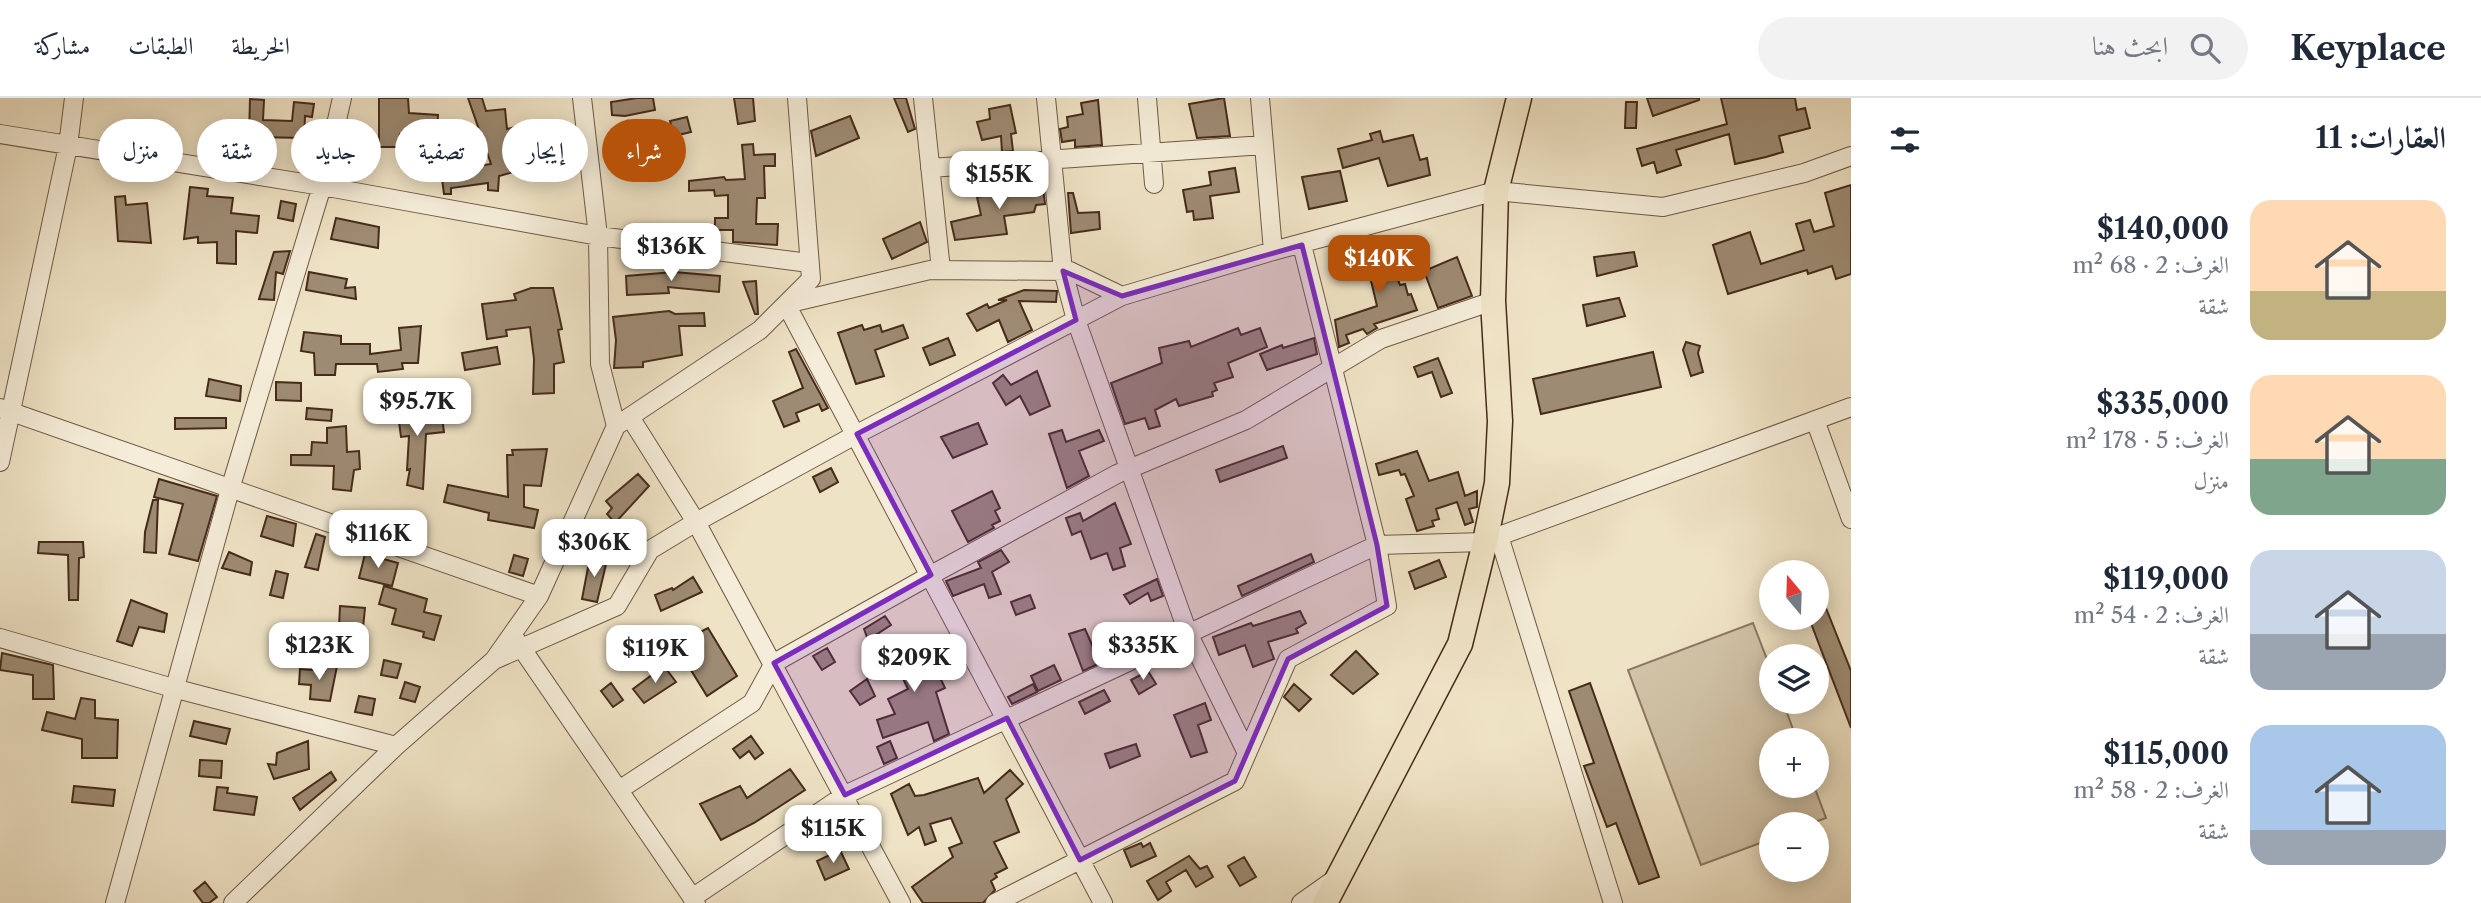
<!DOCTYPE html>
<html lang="ar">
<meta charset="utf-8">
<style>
body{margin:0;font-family:"Libre Caslon Text",Amiri,serif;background:#f2f2f3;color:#1f2937;direction:rtl;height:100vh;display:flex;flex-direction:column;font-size:26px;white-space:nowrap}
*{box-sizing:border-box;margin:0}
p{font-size:23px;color:#747a83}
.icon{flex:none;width:38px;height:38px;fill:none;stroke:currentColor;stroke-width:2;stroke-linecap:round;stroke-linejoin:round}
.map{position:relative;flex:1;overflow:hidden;direction:ltr}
.side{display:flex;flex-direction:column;background:#fff;width:630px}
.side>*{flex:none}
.top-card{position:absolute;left:21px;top:21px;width:665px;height:63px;direction:rtl;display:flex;gap:14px}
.needle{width:46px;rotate:341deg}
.controls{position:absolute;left:1759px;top:462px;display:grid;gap:14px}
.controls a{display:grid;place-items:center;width:70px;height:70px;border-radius:50%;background:#fff;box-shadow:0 4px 18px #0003;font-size:35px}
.price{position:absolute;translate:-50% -60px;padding:0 16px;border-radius:14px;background:#fff;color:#222;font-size:23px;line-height:46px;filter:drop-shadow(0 2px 4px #0008)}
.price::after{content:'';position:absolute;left:50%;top:42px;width:21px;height:16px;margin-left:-10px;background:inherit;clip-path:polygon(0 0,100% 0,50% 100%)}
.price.selected{background:#b45309;color:#fff}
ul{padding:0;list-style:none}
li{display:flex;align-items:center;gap:21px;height:175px;padding:0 35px}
li span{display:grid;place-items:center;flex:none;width:196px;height:140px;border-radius:21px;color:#555}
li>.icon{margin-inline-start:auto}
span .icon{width:84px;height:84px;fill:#fffc;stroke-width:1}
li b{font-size:30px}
h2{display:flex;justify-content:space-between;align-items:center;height:84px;padding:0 35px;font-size:30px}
.tag{padding:0 24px;border-radius:32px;background:#fff;box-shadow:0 4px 18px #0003;font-size:24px;line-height:63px}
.tag.selected{background:#b45309;color:#fff}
header{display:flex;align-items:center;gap:42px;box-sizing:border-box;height:98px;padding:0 35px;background:#fff;border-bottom:2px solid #e0e1e3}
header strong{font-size:33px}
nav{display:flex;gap:38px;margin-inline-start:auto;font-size:24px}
.search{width:490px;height:63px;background:#f2f2f3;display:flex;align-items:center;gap:18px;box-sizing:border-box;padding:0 24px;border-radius:38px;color:#747a83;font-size:26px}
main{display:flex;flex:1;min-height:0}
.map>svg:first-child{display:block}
.green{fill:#d2c4a8;stroke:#8c7862;stroke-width:2}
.building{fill:#9e8b73;stroke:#462b1b;stroke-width:2}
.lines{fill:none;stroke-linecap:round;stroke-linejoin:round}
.minor-casing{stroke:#705946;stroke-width:20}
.highway-casing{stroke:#462b1b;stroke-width:27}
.minor{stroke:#f5edd9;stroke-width:18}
.highway{stroke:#efe3c5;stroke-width:24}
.marked{fill:#7b2cbf;fill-opacity:0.2;stroke:#7b2cbf;stroke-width:5;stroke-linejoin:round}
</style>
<header>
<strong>Keyplace</strong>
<div class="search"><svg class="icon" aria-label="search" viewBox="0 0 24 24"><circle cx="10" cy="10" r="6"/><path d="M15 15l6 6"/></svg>ابحث هنا</div>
<nav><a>الخريطة</a><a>الطبقات</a><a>مشاركة</a></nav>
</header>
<main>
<section class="side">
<h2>العقارات: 11<svg class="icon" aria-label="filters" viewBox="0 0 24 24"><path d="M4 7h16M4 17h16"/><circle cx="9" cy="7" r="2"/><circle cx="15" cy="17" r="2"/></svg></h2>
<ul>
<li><span style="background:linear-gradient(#ffd9b3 65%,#c2b280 0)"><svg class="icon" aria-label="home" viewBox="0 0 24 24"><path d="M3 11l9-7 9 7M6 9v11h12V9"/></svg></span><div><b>$140,000</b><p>الغرف: 2 · 68 m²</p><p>شقة</p></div></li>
<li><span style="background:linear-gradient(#ffd9b3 60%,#7fa58c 0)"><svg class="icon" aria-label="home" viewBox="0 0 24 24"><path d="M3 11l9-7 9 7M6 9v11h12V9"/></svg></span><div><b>$335,000</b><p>الغرف: 5 · 178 m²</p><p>منزل</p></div></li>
<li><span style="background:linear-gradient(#c9d6e8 60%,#9aa5b1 0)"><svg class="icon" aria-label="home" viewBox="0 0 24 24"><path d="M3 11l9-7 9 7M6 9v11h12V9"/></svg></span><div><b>$119,000</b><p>الغرف: 2 · 54 m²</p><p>شقة</p></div></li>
<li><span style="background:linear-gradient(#a9c7e8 75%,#9aa5b1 0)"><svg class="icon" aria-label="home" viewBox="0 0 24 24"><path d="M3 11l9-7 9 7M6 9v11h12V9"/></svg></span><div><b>$115,000</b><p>الغرف: 2 · 58 m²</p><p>شقة</p></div></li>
</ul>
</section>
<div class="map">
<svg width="1851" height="805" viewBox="0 0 1851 805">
<rect width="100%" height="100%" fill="#efe3c5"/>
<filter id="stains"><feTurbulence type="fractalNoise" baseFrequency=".00286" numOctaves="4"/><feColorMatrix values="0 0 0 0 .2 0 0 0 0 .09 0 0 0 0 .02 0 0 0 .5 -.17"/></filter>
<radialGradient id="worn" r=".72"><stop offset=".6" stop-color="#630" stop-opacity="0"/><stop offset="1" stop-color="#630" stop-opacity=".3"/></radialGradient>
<path class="green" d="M1753,525l18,47v32h12l14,38h-26v46h43l12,32 -16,6h-39v15l-70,26 -73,-195z"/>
<path class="building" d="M379,0h29l1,15 29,2 -1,22 -37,-3 -1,13h-20z
M468,0h14l4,13 19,-2 2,20 13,-3 3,14 48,-5 1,10 -19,1 1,29 -35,1 -2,-5 -18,5 -1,15 -10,-1v-7l-37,5v6h-7l-3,-23 -27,-3 1,-10 21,2 1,-23 15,-3 -1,36 40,-6z
M637,0h16l2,12 -30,6 -13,-1 -1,-13z
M734,0h19l2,23 -17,3z
M894,0h12l9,31 -7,3z
M1224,0l6,38 -33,2 -8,-34z
M1647,0h52v2l-46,16z
M1721,0h74l2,12 8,-2 5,20 -31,8 4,16 -17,5 -31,7 -6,-30 -53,16 5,15 -24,8 -3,-11 -12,4 -5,-17 90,-25z
M250,1l14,1 -1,20 29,1 2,-19 20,2 -2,13 -7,-1 -1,22 -55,-1z
M1098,2l4,45 -27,2v-7l-13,2 -2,-13 8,-2 -1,-10 16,-3 -2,-11z
M1626,4h11l-1,26h-11z
M1010,7l6,28 -5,1 2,17 -11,1 -1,-16 -19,4 -5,-18 13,-3 -1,-10z
M850,18l9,22 -43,18 -5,-25z
M687,19l4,15 -17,4 -4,-15z
M1380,33l3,11 30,-7 7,25 7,-2 3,17 -42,11 -9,-28 -36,10 -5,-19 34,-9 -2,-6z
M753,46l1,11 21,-1v12h-11l1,32h-8l-1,26h22l-1,21 -44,-3v-12h-18v-12h13v-23l-13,1 -1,-6 -25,1v-10l35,-4 2,3 19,-1 -3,-34z
M1235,70l4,24 -29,4 3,22 -19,2 -1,-9 -6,1 -4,-22 28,-5 -2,-13z
M1340,73l7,30 -38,8 -7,-32z
M1024,78l3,14 16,-2 2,16 -9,1 -2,7 -30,4 3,18 -52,6 -4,-18 30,-7 -4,-18 31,-5 -1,-13z
M1851,87v89l-15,5 -4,-13 -24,8 -1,-4 -79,24 -15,-49 37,-13 11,32 43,-14 -8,-26 14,-4 4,12 20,-6 -9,-33z
M190,89l18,2 -1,7 26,2 -2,15 28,3 -2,17 -21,-2v33l-19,-1v-21l-19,1v-6l-14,2z
M1068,95h5l5,20 21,-1 1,17 -29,4z
M125,98l1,9 21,-2 4,40 -33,-2 -3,-44z
M281,103l15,3 -3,17 -15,-3z
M336,120l43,9 -1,21 -47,-9z
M920,124l7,20 -35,17 -9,-20z
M1393,144l6,17 -8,2 9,24 5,-1 3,11 3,-1 6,16 -43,14 3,4 -10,6 -4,-5 -17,6 3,8 -10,4 -4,-27 42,-14 -13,-55z
M290,153l-7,23 -7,-2 -2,28 -15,-1 15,-47z
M1634,154l3,14 -40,10 -3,-19z
M1457,159l15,39 -34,12 -14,-37z
M309,174l38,7 -2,9 10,-1 1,12 -50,-9z
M674,174l46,4 -1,16 -51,-5 1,6 -42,2 -1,-19z
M756,183l2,33h-3l-12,-32z
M531,190h22l9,41 -4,1 6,32 -10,2v29l-21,1 1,-35 -4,-32 -24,3 1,6 -20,3 -5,-35 34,-4 -2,-6z
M1024,192l33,1 -1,11 -37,-1 13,29 -24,12 -9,-22 -22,11 -10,-17 20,-10 2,4 18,-8h-9z
M1619,200l6,18 -38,10 -4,-21z
M669,213l6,3 29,-1 1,13h-26l3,29 -39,7v5l-29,1 2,-28 -3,-23z
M862,227l2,5 16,-5 2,7 21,-7 5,13 -33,12 9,26 -28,8 -18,-51z
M421,228l-3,37h-16l1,6 -25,3 -1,-8h-41l-1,11h-20l-1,-22 -13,-2 3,-19 37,4v8h29v10l31,-4 -2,-22z
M1238,230l3,7 19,-7 7,19 -39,16 5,14 -19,6 3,7 -5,2 1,4 -34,10 -3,-7 -21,11 5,16 -11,3 -4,-11 -20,6 -14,-41 51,-20 -3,-15 30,-7 2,6z
M948,240l7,17 -25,10 -7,-17z
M1314,240l3,16 -50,16 -7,-16 22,-9 1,3z
M1686,244l14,4 -2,7 5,19 -12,4 -8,-26z
M497,249l3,17 -35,6 -3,-17z
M796,251l32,59 -6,3 -3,-7 -23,9 3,8 -15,6 -11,-26 30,-13 -14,-36z
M1653,254l8,35 -120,27 -8,-35z
M1438,260l14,35 -11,4 -9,-25 -14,5 -4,-10z
M1037,273l13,35 -20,9 -10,-19 -14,9 -13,-22 10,-8 8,10z
M209,281l32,7 -1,15 -34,-5z
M276,284l25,1v18l-25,-1z
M426,305l2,16 14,-2 2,15 -18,2 -3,55 -16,-4 3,-16 -3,1 2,-34 -8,1 -4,-30z
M307,310l25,2 -1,11 -25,-2z
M175,320h51v10l-51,1z
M978,325l9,21 -34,14 -12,-21z
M346,328l1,26 12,-1 1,18 -6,1 -3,21 -18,-2 1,-23 -43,-1v-10h20l1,-13 15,1v-15z
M1062,332l4,12 33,-12 5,11 -25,10 10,25 -22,12 -18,-54z
M1283,348l4,12 -67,24 -4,-12z
M547,351l-6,37 -17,-1v22l14,3 -4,18 -46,-8 1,-7 -45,-11 4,-17 60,12 -1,-42h6l-1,-5z
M1417,353l12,30 29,-9 7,24 12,-5v16l-8,2 4,13 -8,3 -8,-23 -21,7 3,10 -7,2 2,5 -17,5 -11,-32 8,-3 -9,-22 -4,1 -2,-5 -20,5 -3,-11z
M831,370l7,14 -18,10 -7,-15z
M638,376l11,12 -34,37 -8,-9 5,-6 -6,-7z
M159,381l58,17 -19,65 -29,-7 14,-50 -29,-7z
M992,393l8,17 -5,3 5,10 -8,4 2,3 -26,14 -16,-31z
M153,402h5l-2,53 -12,-1 1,-20z
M1115,405l16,41 -11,4 5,18 -12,4 -6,-17 -16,6 -10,-28 -9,4 -6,-17 14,-5 3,8z
M267,418l29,8 -3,22 -32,-10z
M316,436l9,3 -7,33 -13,-3z
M39,444h44l1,15 -5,1 -1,42h-9l-1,-45 -30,-2z
M1001,452l8,12 -17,10 9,22 -12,4 -5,-14 -31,12 -7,-15 35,-13 -3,-6z
M229,454l23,10 -2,13 -28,-7z
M365,456l33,9 -6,23 -33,-8z
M1311,456l3,8 -72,34 -4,-10z
M514,457l14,4 -5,17 -14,-4z
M590,459l17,3 -10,42 -15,-3z
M1439,462l7,17 -31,12 -6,-17z
M276,473l12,3 -5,24 -13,-3z
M693,479l9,15 -41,19 -6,-16 17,-7 1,2z
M1157,481l6,17 -12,5 -3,-8 -18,11 -6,-9z
M1816,485l35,88v57l-42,-110h7z
M384,488l43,13 -3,13 17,4 -7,24 -11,-3 1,-5 -32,-8 4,-15 -17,-5z
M1030,497l5,13 -19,7 -5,-13z
M131,502l36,14 -3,18 -25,-5 -7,19 -15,-5z
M340,508l25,2 -2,20 -24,-1z
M1300,513l6,12 -10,6 2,4 -30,9 6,17 -21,8 -8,-22 -26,10 -6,-18 38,-14 2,3z
M885,518l6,9 -23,15 -4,-11z
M708,530l29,48 -30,20 -26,-42 20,-11 -5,-9z
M1085,531l15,34 -17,8 -14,-37z
M899,547l6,13 20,-8 5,12 12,-4 3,10 -8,3 8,17 -9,4 13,42 -15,7 -6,-19 -45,16 -6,-18 18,-6 -7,-15 20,-10 -11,-23 -14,6 -7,-17z
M827,550l8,14 -13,8 -9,-14z
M1356,553l22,23 -25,20 -22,-19z
M2,555l51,12 1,34h-21v-24l-33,-5z
M384,562l17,4 -4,14 -16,-3z
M326,566l11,2 -7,35 -20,-2 1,-14 -12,-1 1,-15 25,2z
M1054,567l7,15 -23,11 -7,-15z
M664,568l12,16 -32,21 -11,-14z
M1148,573l8,13 -17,10 -8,-14z
M867,581l8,17 -15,9 -10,-14z
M405,584l15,5 -5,15 -15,-4z
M611,585l12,17 -10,7 -12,-16z
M1590,585l69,194 -20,7 -23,-61 -9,4 -23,-61 10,-3 -25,-72z
M1033,586l4,8 -25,12 -4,-7z
M1294,586l17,15 -12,12 -15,-14z
M1104,592l6,11 -25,13 -6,-12z
M359,598l16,3 -3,16 -17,-3z
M81,600l14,2v18l23,2 -1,38h-35v-19l-40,-9 5,-18 28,7z
M1205,605l6,17 -13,5 9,27 -16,5 -17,-42z
M194,623l36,8 -4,15 -36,-8z
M751,638l12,17 -8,6 -6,-8 -9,7 -7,-9z
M308,643l1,28 -35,10 -6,-15 8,1 1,-12z
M890,643l7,17 -13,6 -7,-17z
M1136,646l4,12 -30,12 -5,-14z
M200,662l22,1 -1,17 -22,-2z
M790,671l15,21 -51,33 -33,17 -21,-36 40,-18 7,12z
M1010,672l13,14 -17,15 13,33 -25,10 13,26 -12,6 2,3 -6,4 4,9 -12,13h-60l-11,-16 41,-30 -4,-9 13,-5 -11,-25 -21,6 6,17 -11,4 -6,-18 -11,8 -17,-41 18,-10 6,12 9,-1 54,-17 6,15z
M331,674l5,8 -36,30 -7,-12z
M74,688l41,4 -2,16 -41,-4z
M217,689l11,1 -1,5 30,4 -3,18 -40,-5z
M1141,745l2,4 7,-4 6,13 -25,11 -7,-17z
M840,752l9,19 -24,11 -8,-19z
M1189,758l11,13 7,-3 6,11 -17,10 -10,-17 -20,12 5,9 -13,9 -11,-19z
M1244,759l12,20 -16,9 -12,-20z
M205,784l12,15 -8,6h-6l-9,-12z"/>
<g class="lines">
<defs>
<path id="minor" d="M582,0l16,138 2,128 16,62
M923,0l18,172
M1046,0l17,173 13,49 112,313 59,120
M1147,0l7,86
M1260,0l13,153
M0,36l322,52 276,50 211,27
M930,70l334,-23
M0,310l539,188
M630,319l66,105 205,381
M1815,322l36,99
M0,364l68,-316 6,-48
M1499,438l352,-129
M0,540l173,50 223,58
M516,542l180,263
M494,562l123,-54 33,-56 46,-28 161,-88 265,-138 151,-45 223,-60 167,16 141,-34 47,-17
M619,692l133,-87 22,-40 157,-88 186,-101 129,-54 135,-81 112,-38
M692,800l153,-103 532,-250 108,-3 14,-6 114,367
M115,805l116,-417 91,-300 20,-88
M233,805l163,-157 98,-86 45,-64 77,-170 144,-96 51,-51 -14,-181
M995,805l240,-122 53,-122 99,-53 -10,-61 -75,-300
M1103,805l-317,-599 144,-34 140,1 52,25
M1301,805l34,-24"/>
<path id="highway" d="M1325,805l135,-259 25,-102 12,-59 3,-62 -7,-120 3,-110 23,-93"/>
</defs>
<use href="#minor" class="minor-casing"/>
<use href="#highway" class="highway-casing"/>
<use href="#minor" class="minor"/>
<use href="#highway" class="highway"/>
</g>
<path class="marked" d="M1302,147l75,300 10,61 -99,53 -53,122 -155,79 -73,-142 -162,77 -71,-132 157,-88 -74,-141 219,-114 -13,-49 59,25z"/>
<rect width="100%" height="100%" filter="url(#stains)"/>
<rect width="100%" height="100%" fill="url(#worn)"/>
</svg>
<div class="controls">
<a><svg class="needle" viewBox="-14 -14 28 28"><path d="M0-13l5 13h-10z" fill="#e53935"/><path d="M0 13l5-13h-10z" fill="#747a83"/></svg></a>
<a><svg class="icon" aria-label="layers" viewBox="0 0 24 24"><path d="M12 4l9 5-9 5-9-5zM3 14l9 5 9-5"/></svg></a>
<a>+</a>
<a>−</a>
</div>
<b class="price" style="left:999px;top:113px">$155K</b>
<b class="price" style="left:671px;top:185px">$136K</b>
<b class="price selected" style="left:1379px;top:197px">$140K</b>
<b class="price" style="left:417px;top:340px">$95.7K</b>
<b class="price" style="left:378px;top:472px">$116K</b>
<b class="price" style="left:594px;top:481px">$306K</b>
<b class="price" style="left:319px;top:584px">$123K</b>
<b class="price" style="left:1143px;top:584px">$335K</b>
<b class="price" style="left:655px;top:587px">$119K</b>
<b class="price" style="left:914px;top:596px">$209K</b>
<b class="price" style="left:833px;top:767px">$115K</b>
<div class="top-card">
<a class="tag selected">شراء</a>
<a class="tag">إيجار</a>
<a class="tag">تصفية</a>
<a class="tag">جديد</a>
<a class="tag">شقة</a>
<a class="tag">منزل</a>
</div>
</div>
</main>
